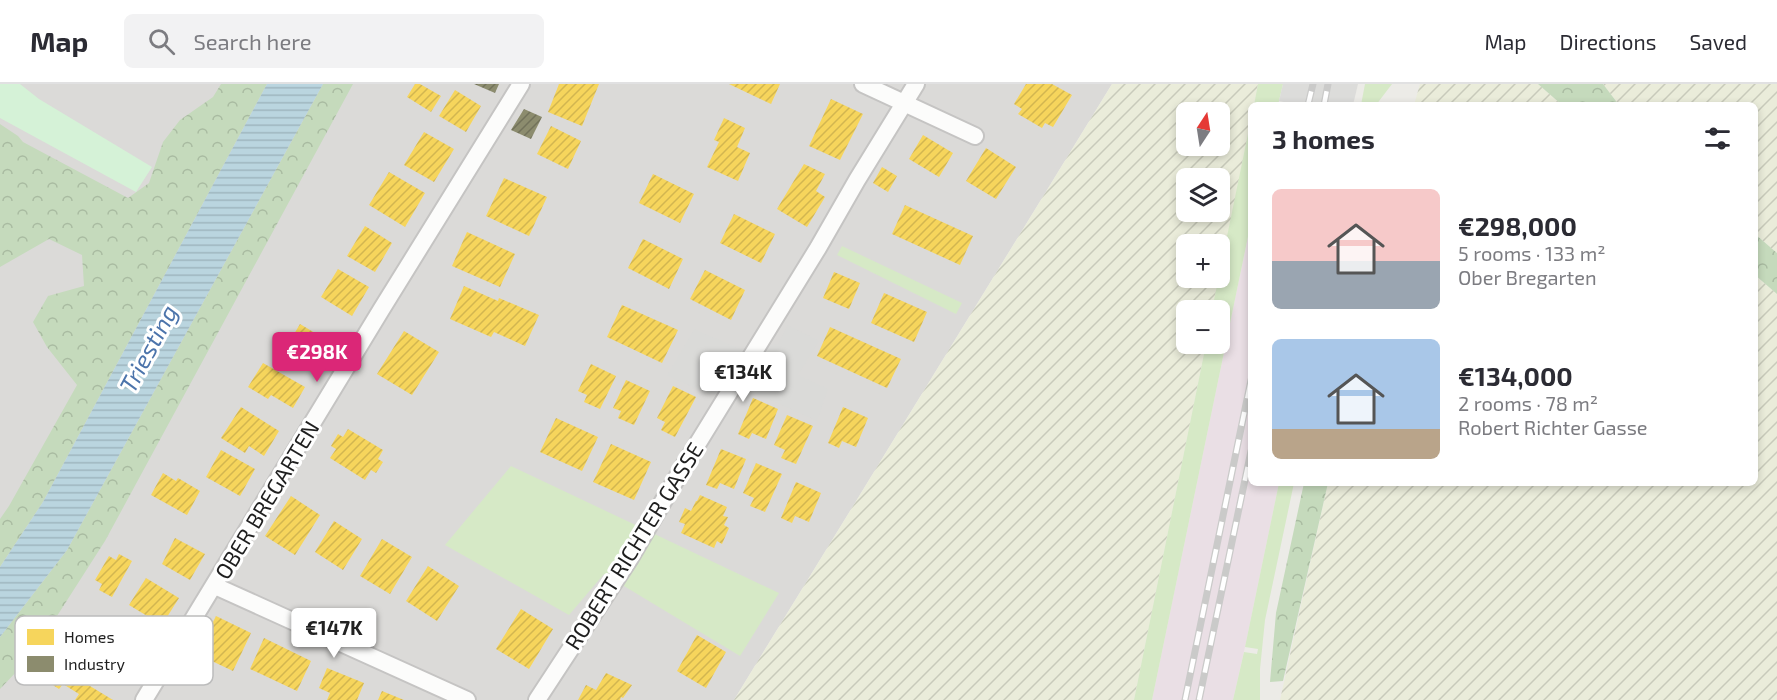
<!DOCTYPE html>
<meta charset="utf-8">
<style>
body{margin:0;font-family:"Exo 2",sans-serif;background:#f2f2f3;color:#2b2b33;height:100vh;display:flex;flex-direction:column;font-size:22px;white-space:nowrap}
*{box-sizing:border-box;margin:0}
p{font-size:20px;color:#7c7c81}
.icon{flex:none;width:33px;height:33px;fill:none;stroke:currentColor;stroke-width:2;stroke-linecap:round;stroke-linejoin:round}
.map{position:relative;flex:1;overflow:hidden}
.details{position:absolute;left:1248px;top:18px;width:510px;height:384px;display:flex;flex-direction:column;background:#fff;border-radius:9px;box-shadow:0 3px 9px #0003}
.details>*{flex:none}
.needle{width:39px;rotate:12deg}
.tools{position:absolute;left:1176px;top:18px;display:grid;gap:12px}
.tools a{display:grid;place-items:center;width:54px;height:54px;border-radius:9px;background:#fff;box-shadow:0 3px 9px #0003;font-size:30px}
.price{position:absolute;translate:-50% -51px;padding:0 14px;border-radius:6px;background:#fff;color:#222;font-size:20px;line-height:39px;filter:drop-shadow(0 2px 3px #0008)}
.price::after{content:'';position:absolute;left:50%;top:36px;width:18px;height:14px;margin-left:-9px;background:inherit;clip-path:polygon(0 0,100% 0,50% 100%)}
.price.current{background:#db2777;color:#fff}
ul{padding:0;list-style:none}
li{display:flex;align-items:center;gap:18px;height:150px;padding:0 24px}
li span{display:grid;place-items:center;flex:none;width:168px;height:120px;border-radius:9px;color:#555}
li>.icon{margin-inline-start:auto}
span .icon{width:72px;height:72px;fill:#fffc;stroke-width:1}
li b{font-size:26px}
h2{display:flex;justify-content:space-between;align-items:center;height:72px;padding:0 24px;font-size:26px}
header{display:flex;align-items:center;gap:36px;box-sizing:border-box;height:84px;padding:0 30px;background:#fff;border-bottom:2px solid #e1e1e2}
header strong{font-size:28px}
nav{display:flex;gap:33px;margin-inline-start:auto;font-size:21px}
.search{width:420px;height:54px;background:#f2f2f3;display:flex;align-items:center;gap:15px;box-sizing:border-box;padding:0 21px;border-radius:9px;color:#7c7c81;font-size:22px}
.map>svg:first-child{display:block}
.residential{fill:#dbdad8}
.religious{fill:#dadad8}
.railway{fill:#eadfe5}
.farmland{fill:url(#farmland-furrows);fill-rule:evenodd}
.grass{fill:#d6e9c6}
.forest{fill:url(#forest-crowns)}
.park{fill:#d5f2d7}
.water{fill:url(#water-rules)}
.pier{fill:#dcdcda}
.homes{fill:url(#homes-hatch)}
.industry{fill:url(#industry-hatch)}
.lines{fill:none;stroke-linecap:round;stroke-linejoin:round}
.street-casing{stroke:#c5c4c3;stroke-width:20}
.street{stroke:#fcfcfb;stroke-width:16}
.rail-casing{stroke:#cacac9;stroke-width:7}
.rail{stroke:#fff;stroke-width:4.5;stroke-dasharray:14;stroke-linecap:butt}
.labels{text-anchor:middle;stroke-width:6;stroke-linejoin:round;paint-order:stroke}
.street-label{font-size:22px;fill:#1e1e1e;stroke:#fff}
.water-label{font-size:24px;font-style:italic;fill:#4c74ab;stroke:#fff}
.key{fill:#fff;stroke:#bcbcbc;stroke-width:1.5}
.key-label{font-size:16px;fill:#1e1e1e}
</style>
<header>
<strong>Map</strong>
<div class="search"><svg class="icon" aria-label="search" viewBox="0 0 24 24"><circle cx="10" cy="10" r="6"/><path d="M15 15l6 6"/></svg>Search here</div>
<nav><a>Map</a><a>Directions</a><a>Saved</a></nav>
</header>
<div class="map">
<svg width="1777" height="616" viewBox="0 0 1777 616">
<defs>
<pattern id="farmland-furrows" width="10" height="10" patternUnits="userSpaceOnUse" patternTransform="scale(1.5)"><rect width="10" height="10" fill="#eaecda"/><path d="M-1 1l2-2M0 10L10 0M9 11l2-2" fill="none" stroke="#c8cabb"/></pattern>
<pattern id="forest-crowns" width="20" height="18" patternUnits="userSpaceOnUse" patternTransform="scale(1.5)"><rect width="20" height="18" fill="#c5dabc"/><path d="M2 6a3 3 0 1 1 6 0M12 15a3 3 0 1 1 6 0" fill="none" stroke="#a9bba1"/></pattern>
<pattern id="water-rules" width="6" height="5" patternUnits="userSpaceOnUse" patternTransform="scale(1.5)"><rect width="6" height="5" fill="#bad5df"/><path d="M0 2.5h6" fill="none" stroke="#9fb6bf"/></pattern>
<pattern id="homes-hatch" width="6" height="6" patternUnits="userSpaceOnUse" patternTransform="scale(1.5)"><rect width="6" height="6" fill="#f6d55c"/><path d="M-1 1l2-2M0 6l6-6M5 7l2-2" fill="none" stroke="#d2b650"/></pattern>
<pattern id="industry-hatch" width="6" height="6" patternUnits="userSpaceOnUse" patternTransform="scale(1.5)"><rect width="6" height="6" fill="#8c8c6e"/><path d="M-1 1l2-2M0 6l6-6M5 7l2-2" fill="none" stroke="#72725a"/></pattern>
</defs>
<rect width="100%" height="100%" fill="#ecebe7"/>
<path class="residential" d="M0,0h1112l-378,616h-734z"/>
<path class="religious" d="M788,241l31,16 -21,34 30,14 -11,32 -71,-32 -36,5 -43,-18 27,-47 46,20 38,-5z"/>
<path class="railway" d="M1251,138v261h28l-34,164 -12,53h-81z"/>
<path class="farmland" d="M1112,0h146l-4,21h-3v14l-31,156v-31h-34v34h33l-7,32h-26v34h20l-72,356h-400zM1186,28h34v34h-34zM1186,94h34v34h-34z
M1420,0h118l24,21h-148z
M1603,0h174v169l-22,-19v-129h-136z
M1755,191l22,19v406h-497l48,-217h427z"/>
<path class="grass" d="M1258,0h25l-5,21h-24z
M1365,0h27l-16,21h-15z
M1251,35v103l-99,478h-18l72,-356h14v-34h-8z
M842,162l120,57 -6,11 -119,-59z
M511,382l268,127 -39,63 -136,-82 -35,41 -124,-70z
M1279,399h15l-29,137 -5,49v31h-27l11,-48 13,2 1,-5 -13,-2z"/>
<path class="forest" d="M221,0h46l-224,418 -43,65v-48l9,-13 68,-121 -30,-38 -14,-25 15,-26 36,-10 -2,-31 -33,-16 -49,28v-143l18,12 5,6 105,56 21,-15 14,-41 17,-22 33,-23z
M323,0h30l-248,457 -64,100 -22,28 -19,20v-52l67,-87z
M1538,0h65l16,21h-57z
M1755,150l22,19v41l-22,-19z
M1304,399h24l-45,198 -13,1 6,-69z"/>
<path class="park" d="M0,0h20l19,15 113,68 -16,25 -136,-74z"/>
<path class="water" d="M267,0h56l-256,466 -67,87v-70l43,-65z"/>
<path class="pier" d="M1283,0h75l-5,21h-55l-19,-4z"/>
<path class="homes" d="M415,0h5l21,12 -10,16 -24,-15z
M559,0h40l-17,42 -34,-14z
M729,0h51l-9,20z
M1026,0h26l20,11 -19,32 -8,-4 -3,5 -24,-14 4,-5 -8,-5z
M455,6l26,16 -15,26 -27,-16z
M831,15l32,15 -23,46 -31,-14z
M724,34l21,10 -8,19 13,6 -12,28 -31,-14 12,-25 -5,-2z
M551,42l30,15 -13,28 -31,-15z
M424,48l30,17 -20,33 -30,-17z
M923,51l30,18 -14,24 -30,-18z
M986,64l30,19 -20,32 -30,-18z
M804,80l21,10 -9,17 9,6 -18,30 -30,-18z
M882,83l15,9 -9,16 -15,-9z
M389,88l36,21 -20,34 -36,-22z
M653,90l41,20 -14,29 -41,-20z
M504,94l43,19 -18,39 -43,-20z
M905,121l68,31 -13,29 -68,-31z
M734,130l41,20 -14,29 -41,-20z
M365,142l27,17 -17,29 -28,-16z
M467,148l48,22 -15,33 -48,-21z
M643,155l40,20 -14,30 -41,-21z
M338,185l31,18 -17,29 -31,-19z
M705,186l40,20 -14,30 -41,-21z
M834,188l26,11 -11,26 -26,-11z
M464,202l34,15 1,-3 40,17 -14,31 -31,-14 -3,5 -41,-18z
M884,209l43,19 -13,30 -43,-19z
M622,221l56,25 -16,33 -55,-26z
M300,240l35,21 -13,22 -35,-21z
M830,243l71,32 -14,29 -70,-32z
M404,247l35,21 -27,43 -35,-21z
M263,279l42,24 -12,21 -22,-13 -3,4 -20,-12z
M591,280l25,12 -16,33 -16,-7 3,-7 -9,-4z
M626,296l24,11 -16,34 -16,-7 3,-7 -8,-3z
M673,302l23,11 -21,40 -14,-7 4,-8 -8,-4z
M753,314l25,11 -12,30 -14,-6 -3,6 -11,-5z
M241,323l38,24 -15,25 -15,-10 -4,7 -24,-15z
M843,323l25,11 -12,29 -14,-6 -3,7 -11,-5z
M787,331l26,11 -17,38 -15,-6 4,-8 -11,-5z
M556,334l42,19 -16,34 -42,-19z
M348,345l35,21 -5,9 5,3 -7,11 -5,-3 -6,10 -35,-22 6,-9 -5,-3 7,-12 5,3z
M611,360l40,18 -17,38 -41,-18z
M721,365l25,10 -12,30 -14,-6 -3,6 -11,-4z
M221,366l34,19 -15,27 -34,-19z
M756,379l26,11 -17,38 -15,-6 4,-8 -11,-5z
M163,389l13,8 2,-3 22,13 -13,24 -36,-20z
M796,398l25,11 -12,29 -14,-6 -3,7 -11,-5z
M700,411l27,12 -4,9 5,1 -4,8 5,3 -7,16 -5,-3 -3,7 -33,-15 4,-9 -6,-2 6,-14 6,3 5,-10h1z
M291,412l29,19 -25,40 -30,-19z
M334,437l28,18 -19,31 -28,-18z
M175,454l30,16 -15,26 -28,-16z
M382,455l30,18 -22,37 -30,-18z
M119,470l13,7 -20,36 -13,-7 3,-6 -7,-4 14,-24 7,4z
M428,482l31,20 -22,35 -31,-20z
M146,494l33,20 -17,27 -33,-20z
M521,525l32,20 -24,40 -33,-20z
M216,532l35,17 -18,38 -36,-17z
M697,551l29,17 -20,36 -29,-17z
M264,554l47,23 -14,30 -47,-22z
M60,579l27,17 -2,3 28,17h-38l4,-6 -16,-10 -4,5 -11,-7z
M327,584l37,15 -7,17h-30l3,-7 -11,-5z
M606,589l26,12 -9,13 -2,-1 -1,3h-42l8,-15 10,5z
M382,607l22,9h-26z"/>
<path class="industry" d="M474,0h25l-4,9z
M524,25l18,8 -11,22 -20,-9z"/>
<g class="lines">
<defs>
<path id="street" d="M863,0l112,52
M215,502l252,114
M144,616l237,-390 140,-226
M537,616l93,-142 52,-89 136,-221 39,-68 59,-96"/>
</defs>
<use href="#street" class="street-casing"/>
<use href="#street" class="street"/>
<defs>
<path id="rail" d="M1308,21l5,-21
M1324,21l4,-21
M1185,616l66,-320
M1199,616l52,-249"/>
</defs>
<use href="#rail" class="rail-casing"/>
<use href="#rail" class="rail"/>
</g>
<g class="labels">
<g class="street-label">
<text transform="translate(267 416) rotate(-59)" y="8">OBER BREGARTEN</text>
<text transform="translate(634 462) rotate(-58)" y="8">ROBERT RICHTER GASSE</text>
</g>
<g class="water-label">
<text transform="translate(149 265) rotate(-62)" y="8">Triesting</text>
</g>
</g>
<rect x="15" y="532" width="198" height="69" rx="9" class="key"/>
<rect x="27" y="545" width="27" height="16" fill="#f6d55c"/>
<rect x="27" y="572" width="27" height="16" fill="#8c8c6e"/>
<g class="key-label">
<text x="64" y="559">Homes</text>
<text x="64" y="586">Industry</text>
</g>
</svg>
<div class="tools">
<a><svg class="needle" viewBox="-14 -14 28 28"><path d="M0-13l5 13h-10z" fill="#e53935"/><path d="M0 13l5-13h-10z" fill="#7c7c81"/></svg></a>
<a><svg class="icon" aria-label="layers" viewBox="0 0 24 24"><path d="M12 4l9 5-9 5-9-5zM3 14l9 5 9-5"/></svg></a>
<a>+</a>
<a>−</a>
</div>
<b class="price current" style="left:317px;top:299px">€298K</b>
<b class="price" style="left:743px;top:319px">€134K</b>
<b class="price" style="left:334px;top:575px">€147K</b>
<section class="details">
<h2>3 homes<svg class="icon" aria-label="filters" viewBox="0 0 24 24"><path d="M4 7h16M4 17h16"/><circle cx="9" cy="7" r="2"/><circle cx="15" cy="17" r="2"/></svg></h2>
<ul>
<li><span style="background:linear-gradient(#f6c9c9 60%,#9aa5b1 0)"><svg class="icon" aria-label="home" viewBox="0 0 24 24"><path d="M3 11l9-7 9 7M6 9v11h12V9"/></svg></span><div><b>€298,000</b><p>5 rooms · 133 m²</p><p>Ober Bregarten</p></div></li>
<li><span style="background:linear-gradient(#a9c7e8 75%,#b9a48a 0)"><svg class="icon" aria-label="home" viewBox="0 0 24 24"><path d="M3 11l9-7 9 7M6 9v11h12V9"/></svg></span><div><b>€134,000</b><p>2 rooms · 78 m²</p><p>Robert Richter Gasse</p></div></li>
</ul>
</section>
</div>
